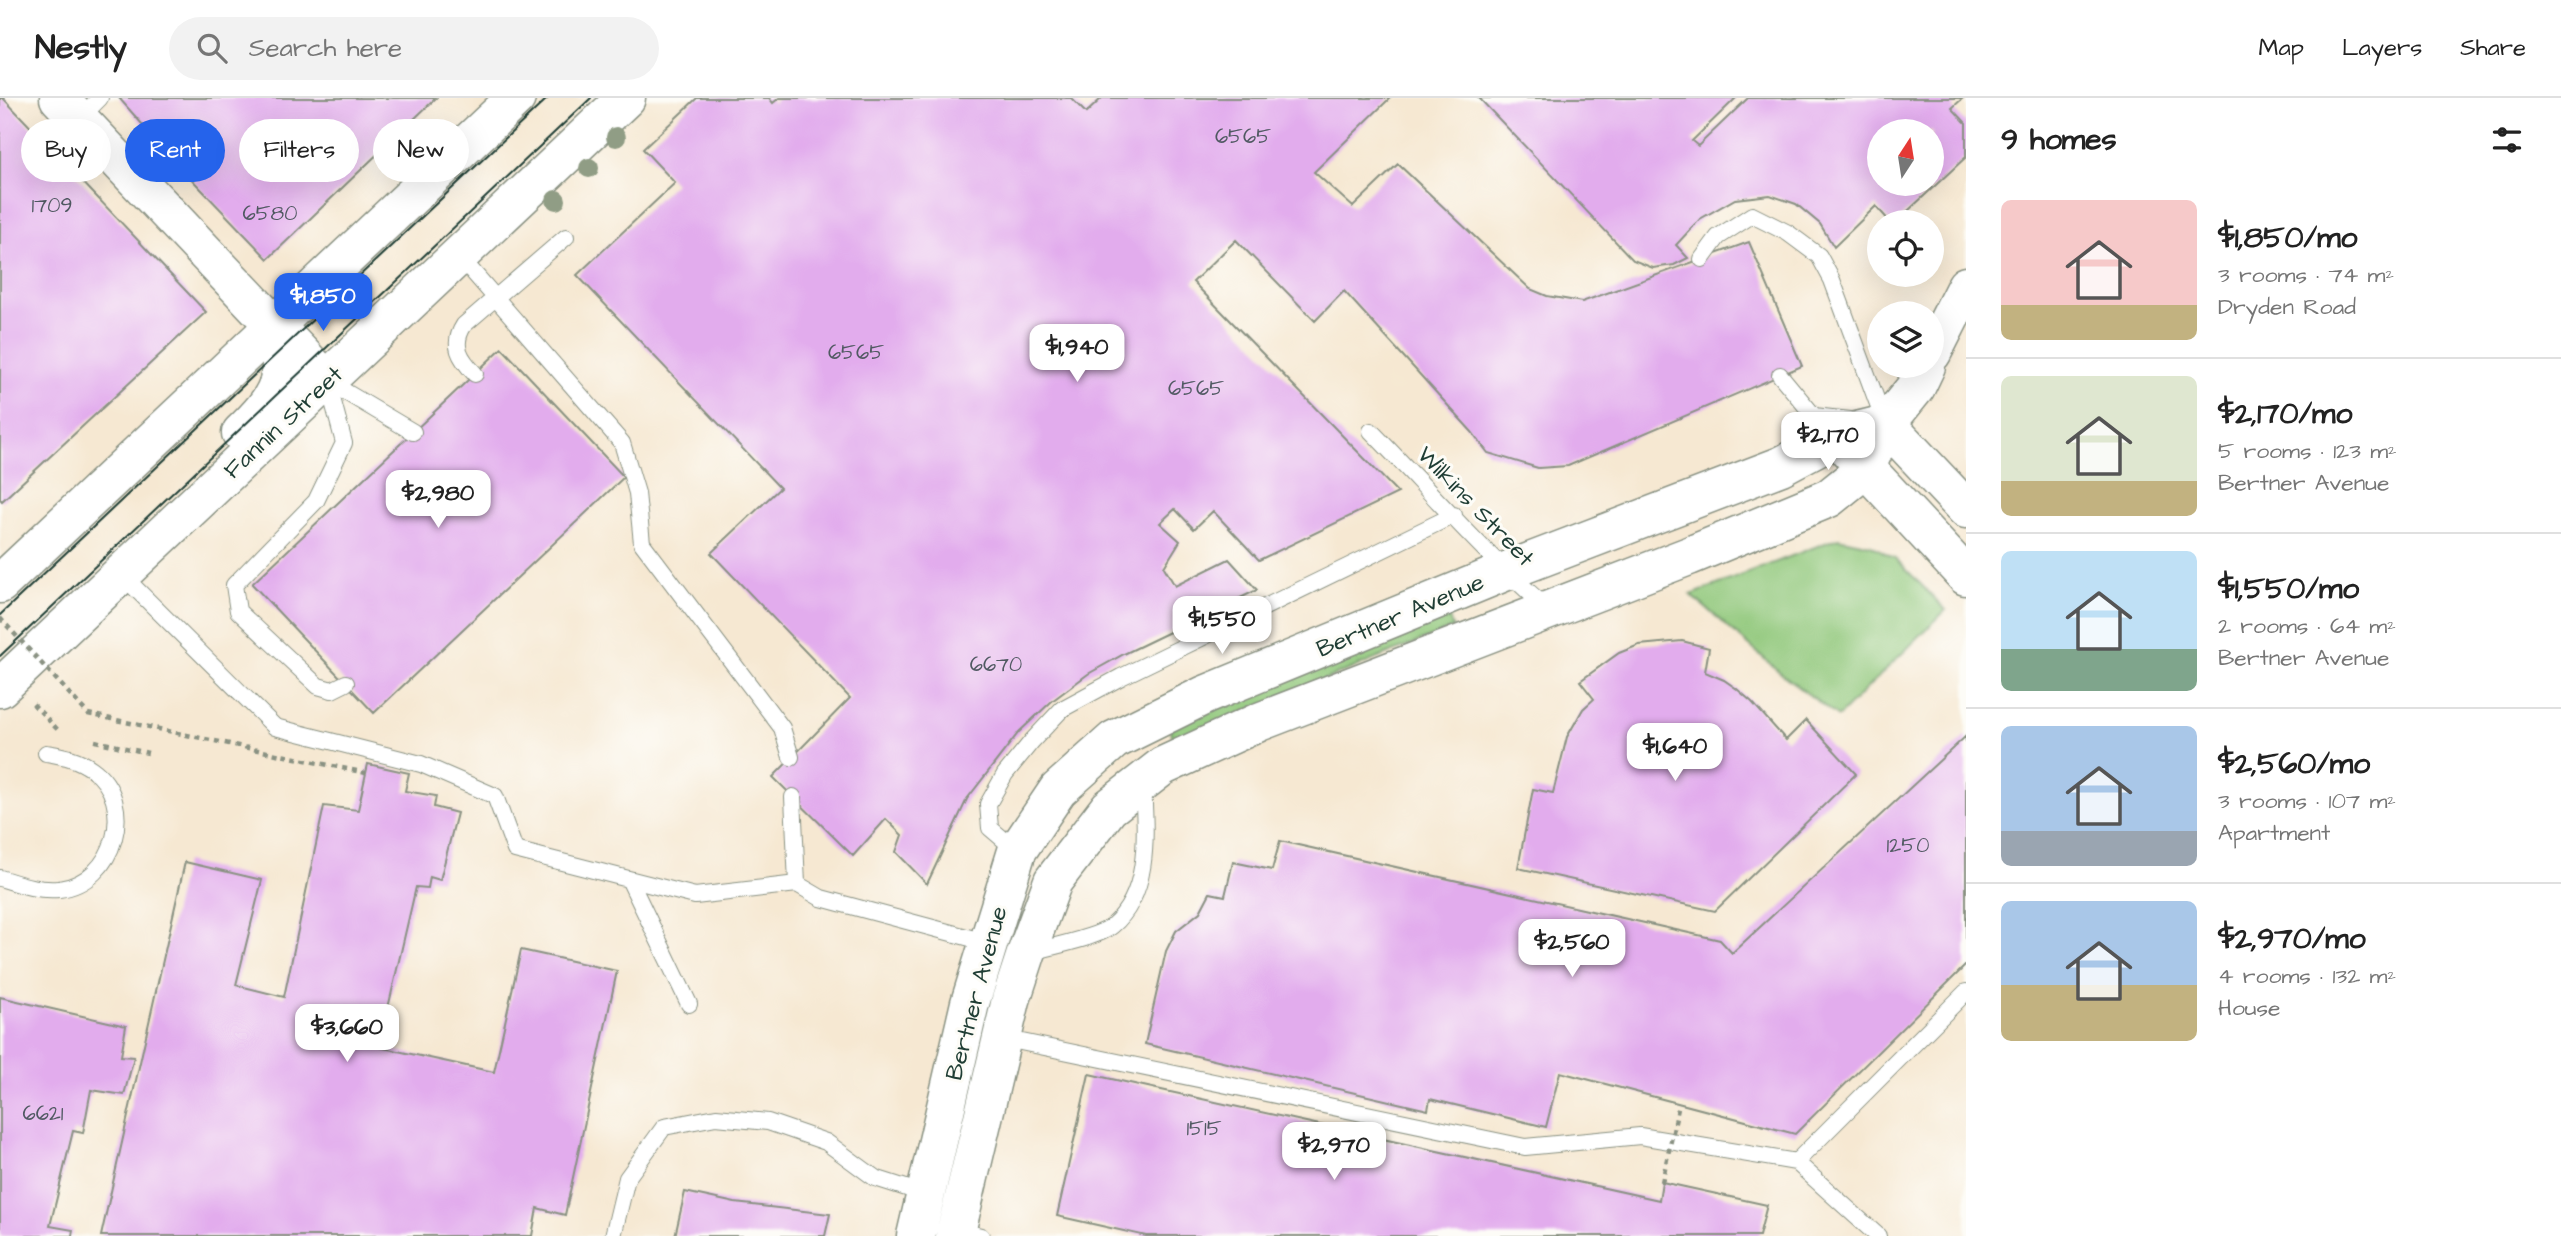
<!DOCTYPE html>
<meta charset="utf-8">
<style>
body{margin:0;font-family:"Architects Daughter",sans-serif;background:#f2f2f2;color:#222;height:100vh;display:flex;flex-direction:column;font-size:26px;white-space:nowrap}
*{box-sizing:border-box;margin:0}
p{font-size:23px;color:#767676}
.icon{flex:none;width:38px;height:38px;fill:none;stroke:currentColor;stroke-width:2;stroke-linecap:round;stroke-linejoin:round}
.map{position:relative;flex:1;overflow:hidden}
.side{display:flex;flex-direction:column;background:#fff;width:595px}
.side>*{flex:none}
.banner{position:absolute;left:21px;top:21px;width:665px;height:63px;display:flex;gap:14px}
.needle{width:46px;rotate:12deg}
.fabs{position:absolute;left:1867px;top:21px;display:grid;gap:14px}
.fabs a{display:grid;place-items:center;width:77px;height:77px;border-radius:50%;background:#fff;box-shadow:0 7px 28px #0002;font-size:35px}
.price{position:absolute;translate:-50% -60px;padding:0 16px;border-radius:14px;background:#fff;color:#222;font-size:23px;line-height:46px;filter:drop-shadow(0 2px 4px #0008)}
.price::after{content:'';position:absolute;left:50%;top:42px;width:21px;height:16px;margin-left:-10px;background:inherit;clip-path:polygon(0 0,100% 0,50% 100%)}
.price.active{background:#2563eb;color:#fff}
ul{padding:0;list-style:none}
li{display:flex;align-items:center;gap:21px;height:175px;padding:0 35px}
li+li{border-top:2px solid #e0e0e0}
li span{display:grid;place-items:center;flex:none;width:196px;height:140px;border-radius:10px;color:#555}
li>.icon{margin-inline-start:auto}
span .icon{width:84px;height:84px;fill:#fffc;stroke-width:1}
li b{font-size:30px}
h2{display:flex;justify-content:space-between;align-items:center;height:84px;padding:0 35px;font-size:30px}
.tag{padding:0 24px;border-radius:32px;background:#fff;box-shadow:0 7px 28px #0002;font-size:24px;line-height:63px}
.tag.active{background:#2563eb;color:#fff}
header{display:flex;align-items:center;gap:42px;box-sizing:border-box;height:98px;padding:0 35px;background:#fff;border-bottom:2px solid #e0e0e0}
header strong{font-size:33px}
nav{display:flex;gap:38px;margin-inline-start:auto;font-size:24px}
.search{width:490px;height:63px;background:#f2f2f2;display:flex;align-items:center;gap:18px;box-sizing:border-box;padding:0 24px;border-radius:38px;color:#767676;font-size:26px}
main{display:flex;flex:1;min-height:0}
.map>svg:first-child{display:block}
.green{fill:#91c87b;stroke:#588258;stroke-width:2}
.building{fill:#e2aced;fill-rule:evenodd}
.lines{fill:none;stroke-linecap:round;stroke-linejoin:round}
.service-casing{stroke:#8a9283;stroke-width:18}
.tertiary-casing{stroke:#8a9283;stroke-width:41}
.primary-casing{stroke:#8a9283;stroke-width:41}
.path{stroke:#8a9283;stroke-width:4.5;stroke-dasharray:5 5;stroke-linecap:butt}
.service{stroke:#fff;stroke-width:16}
.tertiary{stroke:#fff;stroke-width:38}
.primary{stroke:#fff;stroke-width:38}
.tram{stroke:#1f3d34;stroke-width:2}
.path-bridge{stroke:#8a9283;stroke-width:4.5;stroke-dasharray:5 5;stroke-linecap:butt}
.tree{fill:#909d85}
.labels{text-anchor:middle;stroke-width:6;stroke-linejoin:round;paint-order:stroke}
.number-label{font-size:21px;fill:#505962}
.street-label{font-size:24px;fill:#1f3d34;stroke:#fdfcf7}
</style>
<header>
<strong>Nestly</strong>
<div class="search"><svg class="icon" aria-label="search" viewBox="0 0 24 24"><circle cx="10" cy="10" r="6"/><path d="M15 15l6 6"/></svg>Search here</div>
<nav><a>Map</a><a>Layers</a><a>Share</a></nav>
</header>
<main>
<div class="map">
<svg width="1966" height="1138" viewBox="0 0 1966 1138">
<rect width="100%" height="100%" fill="#fdfcf7"/>
<filter id="ink" filterUnits="userSpaceOnUse"><feTurbulence type="fractalNoise" baseFrequency=".0143" numOctaves="2"/><feDisplacementMap in="SourceGraphic" scale="14" xChannelSelector="R" yChannelSelector="G"/><feConvolveMatrix kernelMatrix="1 2 1 2 8 2 1 2 1" color-interpolation-filters="sRGB"/></filter>
<filter id="wash" filterUnits="userSpaceOnUse"><feTurbulence type="fractalNoise" baseFrequency=".00686" numOctaves="4" result="noise"/><feDisplacementMap in="SourceGraphic" scale="28" xChannelSelector="R" yChannelSelector="G"/><feGaussianBlur stdDeviation="1.57" result="paint"/><feColorMatrix in="noise" values="0 0 0 0 0 0 0 0 0 0 0 0 0 0 0 0 0 1.4 0 .05"/><feComposite in="paint" operator="in"/></filter>
<g filter="url(#wash)">
<rect width="100%" height="100%" fill="#f6e8d2"/>
<path class="green" d="M1838,440l33,7 25,14 50,51 -108,107 -56,-43 -91,-79z
M1449,520l4,10 -278,112 -6,-11 106,-45z"/>
<g id="blocks">
<path class="building" d="M0,0h3l203,214 -204,189 -2,-2z
M119,0h317l-168,161 -88,-92z
M697,0h72l4,5 6,-5h292l15,15 16,-15h288l-76,74 39,35 45,-43 132,125 17,7 35,6 167,-60 53,124 -234,100 -30,2 -50,-15 -16,-21 -128,-141 -29,30 -79,-81 -43,42 205,211 -139,67 -46,-49 -19,18 -19,-20 -15,14 20,18 -16,26 11,19 54,-27 28,31 -133,64 -36,20 -36,27 -33,31 -52,67 -40,85 -31,-32 6,-17 -16,-16 -33,37 -80,-79 77,-79 -139,-145 69,-65 -203,-213 98,-92 -32,-34z
M1479,0h257l-44,43 6,5 50,-48h215l-11,10 14,15v34l-70,65h-6l-14,-16 -42,41 -14,-23 -24,-20 -26,-9 -35,4 -35,20 -24,26 12,13 -14,7 -21,3 -20,-8zM1880,33h52v53h-52z
M502,250l122,129 -250,236 -122,-129z
M1682,543l27,7 -4,24 19,8 13,9 15,13 34,38 20,-20 50,54 -141,137 -197,-43 15,-79 20,4 14,-56 16,-28 11,-10 -14,-18 39,-28 20,-8z
M1966,638v229l-171,169 -235,-62 -14,55 -116,-28 -2,11 -283,-66 21,-93 10,-20 24,-19 10,-19 15,3 8,-34 39,8 8,-29 440,99 12,13z
M368,666l41,9 -4,18 31,5 -2,11 23,6 -17,67 -10,-3 -2,11 -12,-1 -37,160 115,25 27,-122 96,21 -52,244 -28,-7 -5,28h-431l84,-374 77,18 -26,105 48,12 40,-191 34,4z
M0,899l126,29 -5,30 13,1 -10,38 -33,-5 -8,43 -10,-2 -23,95 23,4 -1,6h-72z
M1089,976l570,126 3,-18 105,23 -8,31h-613l-89,-20z
M685,1094l50,11 95,11 -5,22h-150z"/>
</g>
</g>
<g filter="url(#ink)">
<use href="#blocks" fill-opacity="0" stroke="#8a9283" stroke-width="2"/>
<g class="lines">
<defs>
<path id="service" d="M79,21l21,-21
M460,159l162,186 15,50 5,50 140,185 9,29
M1702,161l16,-22 34,-22 36,18 31,23 13,24 53,143
M475,276c-15,-16 -24,-29 -11,-49l102,-88
M1780,277l34,41 36,4
M327,283l86,51
M328,285l16,60 -28,58 -82,84 4,26 80,75 14,4 14,-7
M1371,333c59,60 113,123 176,177
M121,476l154,153 146,37 74,32 20,54 180,46 102,-12 24,14 168,45
M793,699l4,87
M1017,753l-27,-23 -2,-24 17,-30 27,-33 30,-32 59,-32 333,-162
M0,780c19,6 38,13 59,11 56,-6 79,-87 33,-120 -15,-11 -29,-13 -46,-16
M629,781l60,125
M1031,854c19,-5 68,-15 81,-26 40,-34 33,-96 31,-142
M1002,940l523,109 115,-11 156,26 170,-170
M1796,1064l82,74
M956,1132l25,6
M613,1138l14,-58 37,-51 52,-10 52,5 58,20 49,36 50,16"/>
<path id="tertiary" d="M59,0l268,283
M1932,255l34,-67
M1886,326l80,85
M1849,352l117,126
M916,1138l54,-233 47,-152 41,-61 56,-50 91,-45 299,-123 277,-106 56,-30 49,-12
M955,1138l56,-236 15,-46 27,-73 56,-73 54,-42 96,-44 430,-166 140,-58 36,-29 21,-45 30,-37 10,-21"/>
<path id="primary" d="M241,335c37,-36 49,-54 34,-107
M0,486l516,-486
M0,590l626,-590"/>
</defs>
<use href="#service" class="service-casing"/>
<use href="#tertiary" class="tertiary-casing"/>
<use href="#primary" class="primary-casing"/>
<path class="path" d="M33,606l26,27
M95,643l53,12"/>
<use href="#service" class="service"/>
<use href="#tertiary" class="tertiary"/>
<use href="#primary" class="primary"/>
<path class="tram" d="M0,517l548,-517
M0,558l591,-558"/>
<path class="path-bridge" d="M0,520l88,96 278,59
M1662,1084l17,-78"/>
</g>
<g class="tree">
<circle cx="616" cy="39" r="10"/>
<circle cx="589" cy="70" r="10"/>
<circle cx="556" cy="102" r="10"/>
</g>
</g>
<g class="labels">
<g class="number-label">
<text x="1243" y="45">6565</text>
<text x="52" y="114">1709</text>
<text x="270" y="122">6580</text>
<text x="856" y="261">6565</text>
<text x="1196" y="297">6565</text>
<text x="996" y="573">6670</text>
<text x="1908" y="754">1250</text>
<text x="43" y="1022">6621</text>
<text x="1204" y="1037">1515</text>
</g>
<g class="street-label">
<text transform="translate(283 324) rotate(-43)" y="8">Fannin Street</text>
<text transform="translate(1476 408) rotate(46)" y="8">Wilkins Street</text>
<text transform="translate(1400 517) rotate(-23)" y="8">Bertner Avenue</text>
<text transform="translate(976 895) rotate(-75)" y="8">Bertner Avenue</text>
</g>
</g>
</svg>
<div class="fabs">
<a><svg class="needle" viewBox="-14 -14 28 28"><path d="M0-13l5 13h-10z" fill="#e53935"/><path d="M0 13l5-13h-10z" fill="#767676"/></svg></a>
<a><svg class="icon" aria-label="locate" viewBox="0 0 24 24"><circle cx="12" cy="12" r="6"/><path d="M12 2v4M12 18v4M2 12h4M18 12h4"/></svg></a>
<a><svg class="icon" aria-label="layers" viewBox="0 0 24 24"><path d="M12 4l9 5-9 5-9-5zM3 14l9 5 9-5"/></svg></a>
</div>
<b class="price active" style="left:323px;top:235px">$1,850</b>
<b class="price" style="left:1077px;top:286px">$1,940</b>
<b class="price" style="left:1828px;top:374px">$2,170</b>
<b class="price" style="left:438px;top:432px">$2,980</b>
<b class="price" style="left:1222px;top:558px">$1,550</b>
<b class="price" style="left:1675px;top:685px">$1,640</b>
<b class="price" style="left:1572px;top:881px">$2,560</b>
<b class="price" style="left:347px;top:966px">$3,660</b>
<b class="price" style="left:1334px;top:1084px">$2,970</b>
<div class="banner">
<a class="tag">Buy</a>
<a class="tag active">Rent</a>
<a class="tag">Filters</a>
<a class="tag">New</a>
</div>
</div>
<section class="side">
<h2>9 homes<svg class="icon" aria-label="filters" viewBox="0 0 24 24"><path d="M4 7h16M4 17h16"/><circle cx="9" cy="7" r="2"/><circle cx="15" cy="17" r="2"/></svg></h2>
<ul>
<li><span style="background:linear-gradient(#f6c9c9 75%,#c2b280 0)"><svg class="icon" aria-label="home" viewBox="0 0 24 24"><path d="M3 11l9-7 9 7M6 9v11h12V9"/></svg></span><div><b>$1,850/mo</b><p>3 rooms · 74 m²</p><p>Dryden Road</p></div></li>
<li><span style="background:linear-gradient(#dfe7d0 75%,#c2b280 0)"><svg class="icon" aria-label="home" viewBox="0 0 24 24"><path d="M3 11l9-7 9 7M6 9v11h12V9"/></svg></span><div><b>$2,170/mo</b><p>5 rooms · 123 m²</p><p>Bertner Avenue</p></div></li>
<li><span style="background:linear-gradient(#bfe0f5 70%,#7fa58c 0)"><svg class="icon" aria-label="home" viewBox="0 0 24 24"><path d="M3 11l9-7 9 7M6 9v11h12V9"/></svg></span><div><b>$1,550/mo</b><p>2 rooms · 64 m²</p><p>Bertner Avenue</p></div></li>
<li><span style="background:linear-gradient(#a9c7e8 75%,#9aa5b1 0)"><svg class="icon" aria-label="home" viewBox="0 0 24 24"><path d="M3 11l9-7 9 7M6 9v11h12V9"/></svg></span><div><b>$2,560/mo</b><p>3 rooms · 107 m²</p><p>Apartment</p></div></li>
<li><span style="background:linear-gradient(#a9c7e8 60%,#c2b280 0)"><svg class="icon" aria-label="home" viewBox="0 0 24 24"><path d="M3 11l9-7 9 7M6 9v11h12V9"/></svg></span><div><b>$2,970/mo</b><p>4 rooms · 132 m²</p><p>House</p></div></li>
</ul>
</section>
</main>
